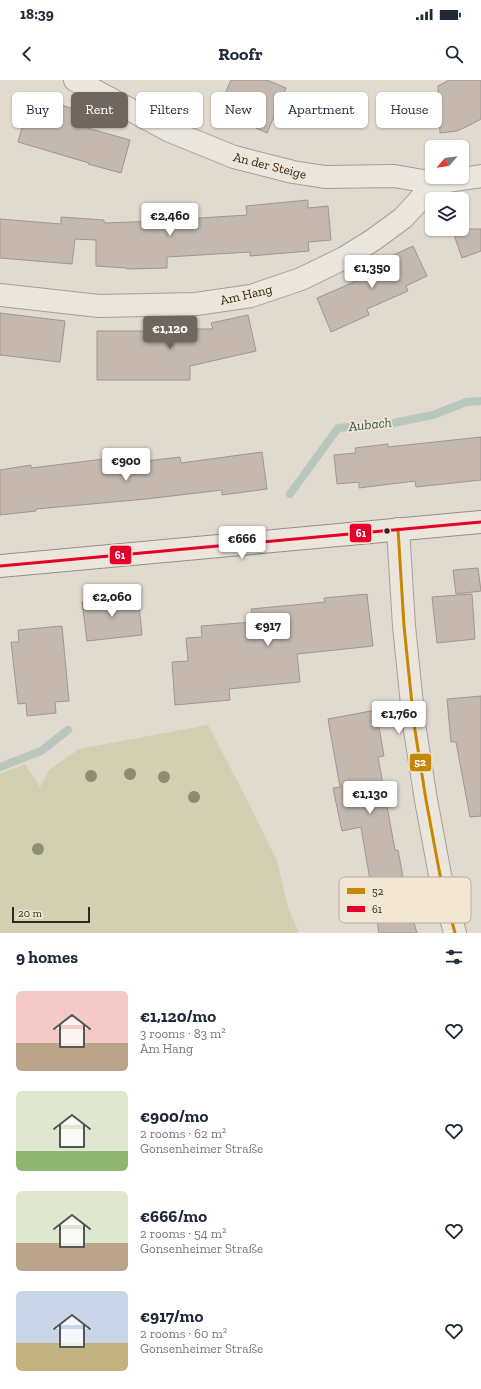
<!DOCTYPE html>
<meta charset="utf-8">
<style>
body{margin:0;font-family:"Zilla Slab",serif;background:#f2f2f3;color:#1f2937;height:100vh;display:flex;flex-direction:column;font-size:15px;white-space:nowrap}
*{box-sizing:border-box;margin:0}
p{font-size:13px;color:#747a83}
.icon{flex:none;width:22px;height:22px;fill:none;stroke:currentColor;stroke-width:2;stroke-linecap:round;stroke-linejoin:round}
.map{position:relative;height:853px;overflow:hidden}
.sheet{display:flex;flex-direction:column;background:#fff;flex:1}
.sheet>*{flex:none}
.guide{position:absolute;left:12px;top:12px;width:457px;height:36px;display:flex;gap:8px}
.needle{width:26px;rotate:242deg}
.controls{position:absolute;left:425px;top:60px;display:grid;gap:8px}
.controls a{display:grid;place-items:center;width:44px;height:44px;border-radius:6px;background:#fff;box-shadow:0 1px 3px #0004;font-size:20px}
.scale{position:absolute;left:12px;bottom:10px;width:78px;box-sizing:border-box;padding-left:4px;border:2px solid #342820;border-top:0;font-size:11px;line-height:14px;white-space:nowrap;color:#342820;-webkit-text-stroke:3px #f1e6d4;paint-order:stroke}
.price{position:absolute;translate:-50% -34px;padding:0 9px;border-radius:4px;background:#fff;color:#222;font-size:13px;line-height:26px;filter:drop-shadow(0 1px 2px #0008)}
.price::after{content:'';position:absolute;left:50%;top:24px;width:12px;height:9px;margin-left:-6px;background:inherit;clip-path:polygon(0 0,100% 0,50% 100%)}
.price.on{background:#71665d;color:#fff}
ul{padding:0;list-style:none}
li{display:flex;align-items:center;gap:12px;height:100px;padding:0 16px}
li span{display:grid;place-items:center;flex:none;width:112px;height:80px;border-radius:6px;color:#555}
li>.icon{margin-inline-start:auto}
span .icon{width:48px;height:48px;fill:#fffc;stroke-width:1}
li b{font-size:17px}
h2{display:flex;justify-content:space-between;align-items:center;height:48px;padding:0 16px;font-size:17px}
.tag{padding:0 14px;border-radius:6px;background:#fff;box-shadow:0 1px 3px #0004;font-size:14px;line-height:36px}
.tag.on{background:#71665d;color:#fff}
.status{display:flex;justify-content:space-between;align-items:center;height:28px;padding:0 20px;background:#fff;direction:ltr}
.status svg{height:11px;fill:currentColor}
header{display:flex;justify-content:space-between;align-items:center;height:52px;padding:0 16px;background:#fff;font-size:18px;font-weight:700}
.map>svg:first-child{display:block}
.green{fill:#d2cfb2}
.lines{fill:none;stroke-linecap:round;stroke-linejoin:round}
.stream{stroke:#b8c6bc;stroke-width:8}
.building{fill:#c4b8af;stroke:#a1968e}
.minor-casing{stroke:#a69f97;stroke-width:24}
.secondary-casing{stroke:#968f86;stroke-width:24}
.minor{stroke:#eae6de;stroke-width:22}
.secondary{stroke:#eae6de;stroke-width:22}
.bus-1-casing{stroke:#f1e6d4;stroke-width:6}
.bus-2-casing{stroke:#f1e6d4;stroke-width:6}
.bus-1{stroke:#c68608;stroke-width:3}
.bus-2{stroke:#e4002b;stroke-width:3}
.tree{fill:#8d8d73}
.bus-dot{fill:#342820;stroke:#f1e6d4;stroke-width:1.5}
.labels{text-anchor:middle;stroke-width:3.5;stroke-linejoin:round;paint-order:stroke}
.street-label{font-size:13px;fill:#342820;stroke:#f1e6d4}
.water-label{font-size:14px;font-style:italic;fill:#31524d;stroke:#f1e6d4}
.key{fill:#f1e6d4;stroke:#b8ad9e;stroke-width:1}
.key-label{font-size:11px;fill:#342820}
.line-badge{stroke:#f1e6d4;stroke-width:1.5}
.badge-label{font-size:11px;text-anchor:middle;font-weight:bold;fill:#fff}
</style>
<div class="status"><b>18:39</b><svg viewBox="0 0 49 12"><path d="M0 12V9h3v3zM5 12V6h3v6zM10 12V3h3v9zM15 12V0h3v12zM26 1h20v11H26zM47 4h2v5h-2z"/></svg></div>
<header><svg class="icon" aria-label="back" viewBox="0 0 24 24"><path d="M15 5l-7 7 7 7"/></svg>Roofr<svg class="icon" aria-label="search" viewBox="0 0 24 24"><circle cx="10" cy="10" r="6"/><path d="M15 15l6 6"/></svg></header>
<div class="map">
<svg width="481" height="853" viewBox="0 0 481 853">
<rect width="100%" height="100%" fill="#e1dace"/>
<path class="green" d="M208,645l36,69 33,67 11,47 11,25h-299v-159l25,-10 15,23 9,-17 30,-21z"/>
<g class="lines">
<path class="stream" d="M290,414l48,-66 50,-4 45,-9 33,-13 15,-1
M0,687l41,-16 27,-21"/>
</g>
<path class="building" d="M231,0h36l19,8 -19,45 -20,-9 2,-6 -29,-13z
M449,0h32v39l-11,6 -13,6 -17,2 -2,-47z
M31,16l50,15 -4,14 53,15 -9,33 -33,-9 1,-1 -71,-21z
M308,120v8l20,-2 3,34 -23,2 1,9 -59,5v-4l-83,5v11l-40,1v-1l-31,-2v-26l-21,-1 -3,25 -72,-6v-39l61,5v-7l43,3v3l81,-3v-1l62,-4 -1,-9z
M452,149h29v22l-19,7z
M413,166l14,30 -21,10 2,5 -41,18 2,6 -38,17 -14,-34 63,-27 -4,-8z
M0,233l65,8 -5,41 -60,-7z
M248,235l8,36 -66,15v14h-93v-49h62v-2h54l-2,-6z
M481,357v43l-65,7 -1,-6 -56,7v-6l-22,2 -3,-29 22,-2 -1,-5 33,-4v3z
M262,372l5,37 -45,6v-5l-76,9 -110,10v2l-36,4v-45l31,-5v3l73,-9 1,7 75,-9 1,6z
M478,488l3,23 -25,3 -3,-24z
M367,514l6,52 -76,8 3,28 -71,7 1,11 -55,5 -3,-43 16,-1 -2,-23 16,-1 -1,-11 52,-4 -2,-13 74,-7 -1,-4z
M472,514l3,45 -38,4 -5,-46z
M138,515l4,40 -55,6 -5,-39z
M62,546l7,75 -14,1 1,11 -29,3 -1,-13 -8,1 -7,-62h8l-1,-12z
M481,616v120l-11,1 -14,-75h-5l-4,-43z
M376,630l8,46 -6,1 17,93h3l9,49 10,34h-38l-18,-106 -19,4 -9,-43 7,-1 -12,-68z"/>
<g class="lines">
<defs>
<path id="minor" d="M75,0l95,51 64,26 59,15 32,5 69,-1 41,7 46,-7
M0,215l99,11 97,-2 55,-8 50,-17 43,-21 29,-18 30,-22 32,-35
M398,449l6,97 10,98 12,76 14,75 15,58"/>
<path id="secondary" d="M0,486l481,-44"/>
</defs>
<use href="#minor" class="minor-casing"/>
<use href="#secondary" class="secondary-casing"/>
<use href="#minor" class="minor"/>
<use href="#secondary" class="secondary"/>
<defs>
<path id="bus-1" d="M398,449l6,97 10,98 12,76 14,75 15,58"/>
<path id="bus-2" d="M0,486l481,-44"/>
</defs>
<use href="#bus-1" class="bus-1-casing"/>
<use href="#bus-2" class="bus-2-casing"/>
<use href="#bus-1" class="bus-1"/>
<use href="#bus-2" class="bus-2"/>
</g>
<g class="tree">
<circle cx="130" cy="694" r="6"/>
<circle cx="91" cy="696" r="6"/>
<circle cx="164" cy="697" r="6"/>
<circle cx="194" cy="717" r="6"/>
<circle cx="38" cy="769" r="6"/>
</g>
<circle class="bus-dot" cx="387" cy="451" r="3.5"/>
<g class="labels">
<g class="street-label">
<text transform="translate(270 85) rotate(14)" y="5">An der Steige</text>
<text transform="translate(246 214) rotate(-13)" y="5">Am Hang</text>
</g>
<g class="water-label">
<text transform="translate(370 344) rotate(-6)" y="5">Aubach</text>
</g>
</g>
<rect x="339" y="797" width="132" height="46" rx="6" class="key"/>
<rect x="347" y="808" width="18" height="6" fill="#c68608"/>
<rect x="347" y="826" width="18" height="6" fill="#e4002b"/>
<g class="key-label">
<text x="372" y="815">52</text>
<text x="372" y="833">61</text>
</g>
<g class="line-badge">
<rect x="349" y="443" width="23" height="20" rx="4" fill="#e4002b"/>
<rect x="109" y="465" width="23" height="20" rx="4" fill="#e4002b"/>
<rect x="409" y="673" width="23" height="19" rx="4" fill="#c68608"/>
</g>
<g class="badge-label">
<text x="361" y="457">61</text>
<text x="120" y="479">61</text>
<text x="420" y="686">52</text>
</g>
</svg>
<div class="controls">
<a><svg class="needle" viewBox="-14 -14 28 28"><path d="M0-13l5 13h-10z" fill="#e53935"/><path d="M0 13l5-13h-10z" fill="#747a83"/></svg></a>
<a><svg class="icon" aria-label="layers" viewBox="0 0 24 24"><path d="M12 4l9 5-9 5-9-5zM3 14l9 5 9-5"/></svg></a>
</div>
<div class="scale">20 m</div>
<b class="price" style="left:170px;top:157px">€2,460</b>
<b class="price" style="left:372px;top:209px">€1,350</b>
<b class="price on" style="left:170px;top:270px">€1,120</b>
<b class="price" style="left:126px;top:402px">€900</b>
<b class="price" style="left:242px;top:480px">€666</b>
<b class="price" style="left:112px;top:538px">€2,060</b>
<b class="price" style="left:268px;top:567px">€917</b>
<b class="price" style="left:399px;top:655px">€1,760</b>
<b class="price" style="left:370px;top:735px">€1,130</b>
<div class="guide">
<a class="tag">Buy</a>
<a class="tag on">Rent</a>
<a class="tag">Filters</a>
<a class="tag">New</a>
<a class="tag">Apartment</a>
<a class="tag">House</a>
</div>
</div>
<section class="sheet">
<h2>9 homes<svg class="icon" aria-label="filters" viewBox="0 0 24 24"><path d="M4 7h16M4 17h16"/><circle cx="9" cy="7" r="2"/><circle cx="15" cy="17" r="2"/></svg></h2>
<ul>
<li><span style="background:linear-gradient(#f6c9c9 65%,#b9a48a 0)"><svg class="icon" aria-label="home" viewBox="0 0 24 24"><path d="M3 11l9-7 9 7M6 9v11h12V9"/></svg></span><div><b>€1,120/mo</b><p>3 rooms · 83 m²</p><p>Am Hang</p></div><svg class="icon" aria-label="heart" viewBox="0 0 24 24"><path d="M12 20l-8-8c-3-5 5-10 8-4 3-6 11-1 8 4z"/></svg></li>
<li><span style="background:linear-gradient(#dfe7d0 75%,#8fb573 0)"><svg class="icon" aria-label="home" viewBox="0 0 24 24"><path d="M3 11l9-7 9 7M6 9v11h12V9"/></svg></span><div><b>€900/mo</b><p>2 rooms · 62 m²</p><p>Gonsenheimer Straße</p></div><svg class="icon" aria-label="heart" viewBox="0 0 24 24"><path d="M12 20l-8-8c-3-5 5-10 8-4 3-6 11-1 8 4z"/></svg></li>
<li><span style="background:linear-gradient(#dfe7d0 65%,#b9a48a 0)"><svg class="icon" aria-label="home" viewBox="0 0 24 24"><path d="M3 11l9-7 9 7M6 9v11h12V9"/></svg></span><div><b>€666/mo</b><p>2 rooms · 54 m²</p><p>Gonsenheimer Straße</p></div><svg class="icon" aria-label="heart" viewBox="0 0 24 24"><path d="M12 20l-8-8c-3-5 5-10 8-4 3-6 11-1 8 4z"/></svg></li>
<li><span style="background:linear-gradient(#c9d6e8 65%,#c2b280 0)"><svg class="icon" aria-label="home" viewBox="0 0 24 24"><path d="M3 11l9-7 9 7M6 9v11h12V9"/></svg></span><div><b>€917/mo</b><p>2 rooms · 60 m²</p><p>Gonsenheimer Straße</p></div><svg class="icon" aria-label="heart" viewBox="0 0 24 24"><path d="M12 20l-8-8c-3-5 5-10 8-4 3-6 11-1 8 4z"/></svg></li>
</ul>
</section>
